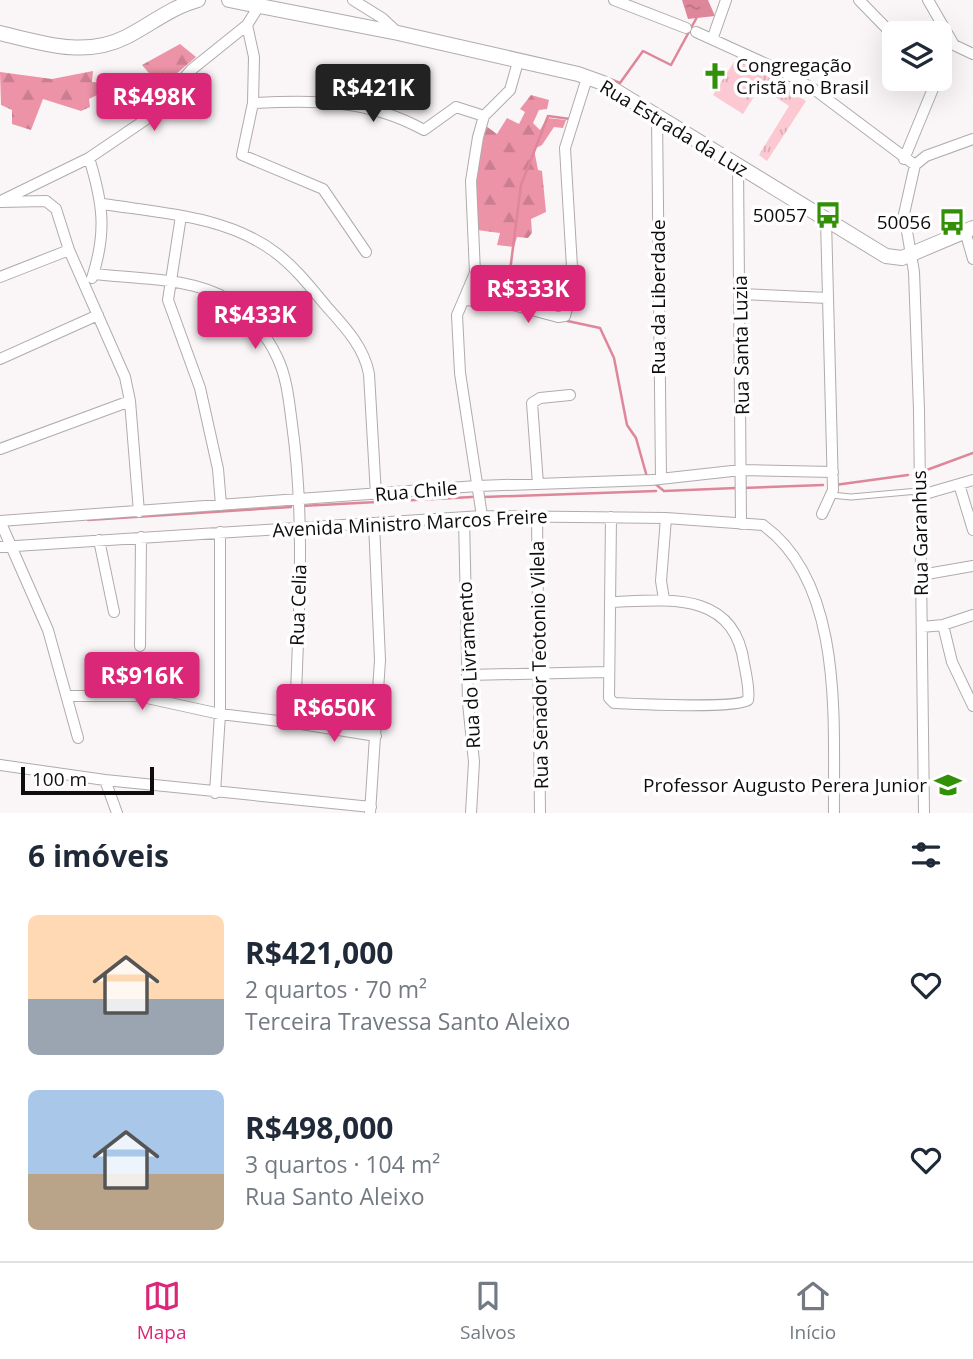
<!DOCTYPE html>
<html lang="pt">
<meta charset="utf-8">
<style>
body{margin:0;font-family:"Open Sans",sans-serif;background:#f6f6f7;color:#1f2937;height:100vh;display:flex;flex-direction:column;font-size:26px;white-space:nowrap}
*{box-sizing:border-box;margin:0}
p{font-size:23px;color:#747a83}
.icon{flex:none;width:38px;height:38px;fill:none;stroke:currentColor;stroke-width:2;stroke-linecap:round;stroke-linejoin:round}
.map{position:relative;height:813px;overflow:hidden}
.panel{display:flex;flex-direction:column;background:#fff;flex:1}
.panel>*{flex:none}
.tools{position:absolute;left:882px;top:21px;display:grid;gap:14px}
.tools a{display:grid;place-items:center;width:70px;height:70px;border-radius:10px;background:#fff;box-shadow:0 7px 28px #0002;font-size:35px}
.scale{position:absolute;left:21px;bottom:18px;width:133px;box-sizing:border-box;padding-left:7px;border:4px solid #0e0c0d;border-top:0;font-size:19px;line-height:24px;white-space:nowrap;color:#0e0c0d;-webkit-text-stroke:5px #fff;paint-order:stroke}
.price{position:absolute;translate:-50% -60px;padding:0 16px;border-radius:7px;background:#db2777;color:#fff;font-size:23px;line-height:46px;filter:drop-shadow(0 2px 4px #0008)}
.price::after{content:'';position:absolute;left:50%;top:42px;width:21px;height:16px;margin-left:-10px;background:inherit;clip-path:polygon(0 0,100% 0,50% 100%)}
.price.selected{background:#222;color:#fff}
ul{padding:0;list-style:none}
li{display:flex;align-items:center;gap:21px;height:175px;padding:0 28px}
li span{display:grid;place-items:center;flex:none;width:196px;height:140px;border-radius:10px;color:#555}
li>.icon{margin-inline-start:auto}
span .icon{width:84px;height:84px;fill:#fffc;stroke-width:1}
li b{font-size:30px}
h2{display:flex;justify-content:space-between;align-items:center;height:84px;padding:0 28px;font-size:30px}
.dock{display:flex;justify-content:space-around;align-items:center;height:98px;border-top:2px solid #e0e1e3;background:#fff;font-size:19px;color:#747a83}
.dock a{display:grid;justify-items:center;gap:4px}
.dock .selected{color:#db2777}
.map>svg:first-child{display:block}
.grass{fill:url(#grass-tufts)}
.forest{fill:url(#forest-firs)}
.pitch{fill:#fcc8d2}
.water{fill:url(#water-ripples)}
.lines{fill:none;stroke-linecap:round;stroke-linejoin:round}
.stream{stroke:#de869a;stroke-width:2.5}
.service-casing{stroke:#b0abac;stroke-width:7}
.minor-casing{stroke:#b0abac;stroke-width:12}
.secondary-casing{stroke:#b0abac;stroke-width:16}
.service{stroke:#fff;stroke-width:5}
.minor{stroke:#fff;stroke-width:10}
.secondary{stroke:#fff;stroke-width:14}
.labels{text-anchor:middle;stroke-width:7;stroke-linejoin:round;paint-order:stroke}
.poi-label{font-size:19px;fill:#0e0c0d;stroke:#fff;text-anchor:end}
.street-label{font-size:19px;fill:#0e0c0d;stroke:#fff}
</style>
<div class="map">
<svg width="973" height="813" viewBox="0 0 973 813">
<defs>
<pattern id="grass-tufts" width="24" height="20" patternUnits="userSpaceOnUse" patternTransform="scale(1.75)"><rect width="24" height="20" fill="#fcc8d2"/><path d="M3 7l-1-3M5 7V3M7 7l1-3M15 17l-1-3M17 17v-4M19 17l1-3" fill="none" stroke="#d7abb3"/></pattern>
<pattern id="forest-firs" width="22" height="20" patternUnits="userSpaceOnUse" patternTransform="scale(1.75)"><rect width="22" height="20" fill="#ed93a7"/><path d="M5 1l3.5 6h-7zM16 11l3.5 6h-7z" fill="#ca7e8f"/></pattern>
<pattern id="water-ripples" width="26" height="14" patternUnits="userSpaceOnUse" patternTransform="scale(1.75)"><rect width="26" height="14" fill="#de869a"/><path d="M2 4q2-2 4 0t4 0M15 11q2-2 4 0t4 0" fill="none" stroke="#bd7284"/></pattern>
</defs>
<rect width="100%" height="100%" fill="#faf5f6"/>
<path class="grass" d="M737,57l69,44 -39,60 -8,-6 30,-49 -29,-19 -17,27 -30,-19z"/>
<path class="forest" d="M180,44l16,13 -35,30 -19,-22z
M93,71l-1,11 17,1v6l-20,10 1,8 -9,4 -38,-12 -12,31 -19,-6v-14l-11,-5 -1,-33 52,7z
M531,95l18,5 -2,9 -8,1 -6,13 7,7 7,-12 19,2 -3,8 -9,-1 -12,18 -8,4 4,21 4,1 4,41 -15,7 1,14 -4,5 -11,-1 -3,10 -17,-2 3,-12 -31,-4c-7,-42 2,-64 17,-103l11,8 10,-16 12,6 6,-12 -5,-3z"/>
<path class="pitch" d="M743,73l13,9 -16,26 -14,-8z"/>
<path class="water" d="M682,0h26l7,16 -27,3z"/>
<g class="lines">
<path class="stream" d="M610,79l10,4 23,-32 28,14 26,-48
M511,301l-1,-30 11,-86 27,-69 22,3
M563,320l37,8 14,30 13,67 9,13 11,39
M924,471l49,-18
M654,483l10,8 72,-3
M835,485l73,-10
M742,488l81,-3
M484,497l172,-6
M301,506l171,-9
M88,520l203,-13"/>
<defs>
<path id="service" d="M831,495l20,2 67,-6"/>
<path id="minor" d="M353,0l29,18 16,15
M614,0l72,28
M859,0l35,36
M928,0l26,45 19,9
M247,25l7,32 -1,46 -11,52 81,34 43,63
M696,32l88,40 31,18 100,75 11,-9 47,-17
M713,37l13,-37
M940,71l5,-36
M253,103c62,-3 115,-4 171,27l32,-23 28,9
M657,116l4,362
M89,158c14,45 18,74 3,120
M904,159l33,-80
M738,165l3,359
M915,165l-11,49 10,58 5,138 5,403
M3,200l86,-42 59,-40 43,-48 56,-45 12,-19
M0,202l46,-1 10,8 13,41 56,127 5,24 9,111
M103,204c58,9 125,12 173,49 20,15 35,35 51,54 18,20 37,40 42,67l7,121
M181,216l-13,84 32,88 18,81 3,36
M965,231l8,28
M0,277l69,-27
M740,294l88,4
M466,300l47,5 45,12 7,-1 8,-32 -8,-136 22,-70
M0,359l98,-44
M0,449l130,-48
M538,484l-6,-81 8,-5 30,-3
M959,484l14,46
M918,496l55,-16
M822,514l11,-24 -7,-270
M482,516l-22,-143 -3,-58 18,-42 -4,-92 7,-44 6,-21 26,-26 8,-28
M537,516l3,297
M464,518l4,185 6,59 -3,51
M0,521l477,-35 174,-6 90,-10 92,2
M0,521l48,109 30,108
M99,540l15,72
M0,547l482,-31 184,2 97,7c82,59 70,199 71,288
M921,575l52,-9
M664,599l-3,-18 5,-63
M611,602c56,-2 123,-12 133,61 2,12 6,26 4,37 -11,9 -113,4 -134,3l-5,-5 2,-181
M943,625l9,37 21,44
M922,627l21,-2 30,-10
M140,646l1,-109
M467,675l141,-3
M67,696h71l82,18 75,9c3,-99 11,-200 -3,-299 -3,-22 -5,-47 -15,-67 -9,-20 -29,-45 -48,-57 -37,-23 -93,-21 -135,-26
M295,723l81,13
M0,765l105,15 266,27
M105,780l12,33
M215,793l5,-79v-182
M370,813l10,-153 -6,-137"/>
<path id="secondary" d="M229,0l169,33 180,41 25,9 283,173 16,2 71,-30
M0,33c42,10 85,25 126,4 24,-12 45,-30 72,-37"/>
</defs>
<use href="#service" class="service-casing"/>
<use href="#minor" class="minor-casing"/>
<use href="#secondary" class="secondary-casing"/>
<use href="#service" class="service"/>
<use href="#minor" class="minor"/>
<use href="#secondary" class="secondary"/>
</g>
<defs>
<symbol id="church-bare" viewBox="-9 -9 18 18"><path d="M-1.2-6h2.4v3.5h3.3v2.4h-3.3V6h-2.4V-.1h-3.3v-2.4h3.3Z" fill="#319005" stroke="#fff" stroke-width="2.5" paint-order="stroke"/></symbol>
<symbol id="bus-bare" viewBox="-9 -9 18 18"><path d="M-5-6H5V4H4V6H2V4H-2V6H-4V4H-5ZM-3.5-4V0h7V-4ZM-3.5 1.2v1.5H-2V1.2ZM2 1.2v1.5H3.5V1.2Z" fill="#319005" stroke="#fff" stroke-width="2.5" paint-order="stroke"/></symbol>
<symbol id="school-bare" viewBox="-9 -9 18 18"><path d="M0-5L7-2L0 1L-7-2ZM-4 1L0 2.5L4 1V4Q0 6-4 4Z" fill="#319005" stroke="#fff" stroke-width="2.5" paint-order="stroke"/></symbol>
</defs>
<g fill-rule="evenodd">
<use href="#church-bare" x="696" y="57" width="38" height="38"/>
<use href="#bus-bare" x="809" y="196" width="38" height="38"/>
<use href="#bus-bare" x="933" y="203" width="38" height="38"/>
<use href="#school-bare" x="929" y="766" width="38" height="38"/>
</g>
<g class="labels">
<g class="poi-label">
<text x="736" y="72" text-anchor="start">Congregação<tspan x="736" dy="22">Cristã no Brasil</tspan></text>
<text x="807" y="222">50057</text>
<text x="931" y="229">50056</text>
<text x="927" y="792">Professor Augusto Perera Junior</text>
</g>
<g class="street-label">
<text transform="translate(674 128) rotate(31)" y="7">Rua Estrada da Luz</text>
<text transform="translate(658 297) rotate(-90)" y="7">Rua da Liberdade</text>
<text transform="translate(741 345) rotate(-91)" y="7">Rua Santa Luzia</text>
<text transform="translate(416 491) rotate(-5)" y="7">Rua Chile</text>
<text transform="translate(410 523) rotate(-3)" y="7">Avenida Ministro Marcos Freire</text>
<text transform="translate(920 533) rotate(-91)" y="7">Rua Garanhus</text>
<text transform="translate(298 605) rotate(-88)" y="7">Rua Celia</text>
<text transform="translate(469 665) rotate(-93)" y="7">Rua do Livramento</text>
<text transform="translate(539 665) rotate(-91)" y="7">Rua Senador Teotonio Vilela</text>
</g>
</g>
</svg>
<div class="tools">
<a><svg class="icon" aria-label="layers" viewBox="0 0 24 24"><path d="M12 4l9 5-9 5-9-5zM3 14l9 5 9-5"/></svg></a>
</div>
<div class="scale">100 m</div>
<b class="price selected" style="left:373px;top:124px">R$421K</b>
<b class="price" style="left:154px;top:133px">R$498K</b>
<b class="price" style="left:528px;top:325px">R$333K</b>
<b class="price" style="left:255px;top:351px">R$433K</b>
<b class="price" style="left:142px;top:712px">R$916K</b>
<b class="price" style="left:334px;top:744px">R$650K</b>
</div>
<section class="panel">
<h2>6 imóveis<svg class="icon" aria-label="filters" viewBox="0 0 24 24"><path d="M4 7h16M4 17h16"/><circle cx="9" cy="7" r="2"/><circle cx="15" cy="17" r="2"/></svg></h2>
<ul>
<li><span style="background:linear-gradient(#ffd9b3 60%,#9aa5b1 0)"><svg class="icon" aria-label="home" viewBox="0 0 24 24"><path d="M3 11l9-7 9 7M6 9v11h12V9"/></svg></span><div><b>R$421,000</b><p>2 quartos · 70 m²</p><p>Terceira Travessa Santo Aleixo</p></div><svg class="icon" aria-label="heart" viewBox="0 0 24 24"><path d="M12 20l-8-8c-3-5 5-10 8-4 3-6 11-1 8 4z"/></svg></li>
<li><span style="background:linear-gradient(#a9c7e8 60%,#b9a48a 0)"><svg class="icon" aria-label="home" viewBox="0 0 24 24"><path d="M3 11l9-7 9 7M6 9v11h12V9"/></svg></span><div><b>R$498,000</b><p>3 quartos · 104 m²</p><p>Rua Santo Aleixo</p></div><svg class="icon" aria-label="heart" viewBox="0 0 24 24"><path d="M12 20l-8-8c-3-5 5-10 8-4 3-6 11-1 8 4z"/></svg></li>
</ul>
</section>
<nav class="dock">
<a class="selected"><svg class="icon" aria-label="map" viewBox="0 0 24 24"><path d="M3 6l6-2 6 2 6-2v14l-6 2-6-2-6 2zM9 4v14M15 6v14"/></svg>Mapa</a>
<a><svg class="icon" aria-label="saved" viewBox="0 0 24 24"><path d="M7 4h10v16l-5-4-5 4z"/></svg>Salvos</a>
<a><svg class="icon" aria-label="home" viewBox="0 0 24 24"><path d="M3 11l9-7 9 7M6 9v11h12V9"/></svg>Início</a>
</nav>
